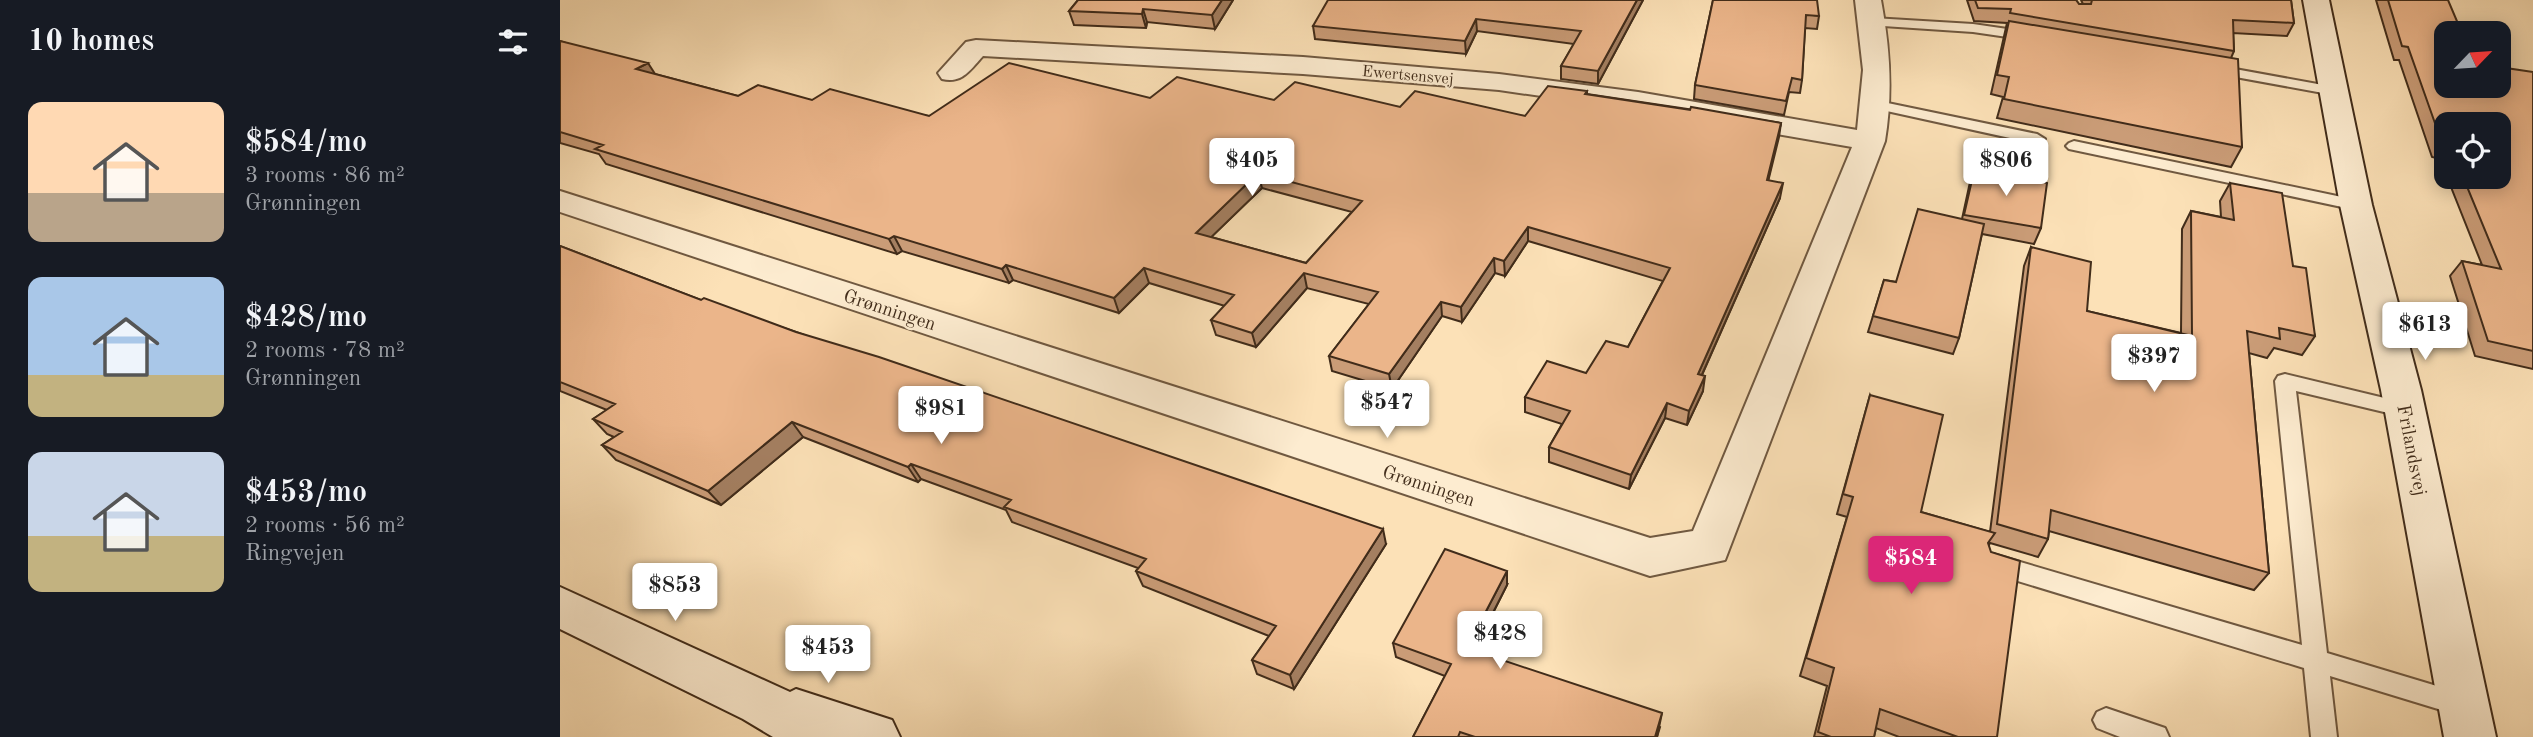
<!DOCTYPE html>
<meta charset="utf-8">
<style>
body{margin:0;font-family:"Old Standard TT",serif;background:#20242c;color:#f1f3f6;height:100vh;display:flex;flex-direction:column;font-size:26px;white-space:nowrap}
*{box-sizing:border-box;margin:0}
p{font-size:23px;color:#9ea1a6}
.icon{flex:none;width:38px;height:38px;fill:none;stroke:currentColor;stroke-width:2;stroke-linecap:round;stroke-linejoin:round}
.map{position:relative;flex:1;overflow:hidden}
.panel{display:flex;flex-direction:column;background:#171b24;width:560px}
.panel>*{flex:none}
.needle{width:46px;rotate:65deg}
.buttons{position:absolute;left:1874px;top:21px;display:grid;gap:14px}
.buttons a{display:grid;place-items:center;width:77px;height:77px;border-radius:14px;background:#171b24;box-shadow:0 4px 18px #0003;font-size:35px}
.price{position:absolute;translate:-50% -60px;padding:0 16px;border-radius:7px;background:#fff;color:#222;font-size:23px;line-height:46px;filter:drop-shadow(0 2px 4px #0008)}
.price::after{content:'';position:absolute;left:50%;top:42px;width:21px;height:16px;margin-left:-10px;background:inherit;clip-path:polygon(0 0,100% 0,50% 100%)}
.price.selected{background:#db2777;color:#fff}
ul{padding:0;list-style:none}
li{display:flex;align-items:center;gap:21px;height:175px;padding:0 28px}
li span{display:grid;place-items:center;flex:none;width:196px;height:140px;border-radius:14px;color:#555}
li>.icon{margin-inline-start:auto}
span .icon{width:84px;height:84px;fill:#fffc;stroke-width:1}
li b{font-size:30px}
h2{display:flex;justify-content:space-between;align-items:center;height:84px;padding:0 28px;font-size:30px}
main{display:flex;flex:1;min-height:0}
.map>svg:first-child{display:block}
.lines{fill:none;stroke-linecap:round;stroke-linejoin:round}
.lane-casing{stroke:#705941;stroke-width:4}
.street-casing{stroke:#705941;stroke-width:4}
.secondary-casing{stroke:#412c1a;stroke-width:4}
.lane{fill:#fdecd0;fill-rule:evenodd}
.street{fill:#fdecd0;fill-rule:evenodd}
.secondary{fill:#fdecd0;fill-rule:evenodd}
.wall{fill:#ca9c77;stroke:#412c1a;stroke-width:2;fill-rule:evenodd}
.shaded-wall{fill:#a47f61;stroke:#412c1a;stroke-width:2}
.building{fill:#ebb58a;stroke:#412c1a;stroke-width:2;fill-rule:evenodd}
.labels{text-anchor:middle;stroke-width:5;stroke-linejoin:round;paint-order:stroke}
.far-street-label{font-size:16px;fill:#412c1a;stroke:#fdecd0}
.street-label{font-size:19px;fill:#412c1a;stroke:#fdecd0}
</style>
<main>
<section class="panel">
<h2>10 homes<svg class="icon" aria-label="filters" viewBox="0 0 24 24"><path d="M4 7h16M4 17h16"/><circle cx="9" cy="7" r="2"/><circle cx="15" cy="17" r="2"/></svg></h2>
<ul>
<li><span style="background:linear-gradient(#ffd9b3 65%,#b9a48a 0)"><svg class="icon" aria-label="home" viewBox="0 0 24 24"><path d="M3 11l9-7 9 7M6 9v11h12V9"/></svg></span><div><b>$584/mo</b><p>3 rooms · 86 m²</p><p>Grønningen</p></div></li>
<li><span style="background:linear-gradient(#a9c7e8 70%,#c2b280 0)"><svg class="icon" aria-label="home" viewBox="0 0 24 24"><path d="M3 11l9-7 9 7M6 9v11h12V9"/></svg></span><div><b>$428/mo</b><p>2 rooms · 78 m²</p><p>Grønningen</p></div></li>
<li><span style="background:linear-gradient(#c9d6e8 60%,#c2b280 0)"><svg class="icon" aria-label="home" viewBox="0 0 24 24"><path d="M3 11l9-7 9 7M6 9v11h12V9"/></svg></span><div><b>$453/mo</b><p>2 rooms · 56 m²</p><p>Ringvejen</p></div></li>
</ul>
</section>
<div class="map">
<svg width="1973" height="737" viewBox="0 0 1973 737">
<rect width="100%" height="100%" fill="#fce1b7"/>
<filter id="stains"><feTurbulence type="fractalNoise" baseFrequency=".00286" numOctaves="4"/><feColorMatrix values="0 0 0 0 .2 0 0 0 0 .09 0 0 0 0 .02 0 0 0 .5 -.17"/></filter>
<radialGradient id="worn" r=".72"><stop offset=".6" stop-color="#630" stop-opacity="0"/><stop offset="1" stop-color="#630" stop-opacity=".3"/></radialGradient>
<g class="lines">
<defs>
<path id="lane" d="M1313,18l100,6 55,8 7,4 -7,4 -55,-8 -105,-7v-6z
M1653,65l121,22 7,4 -7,4 -126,-23v-6z
M1318,101l159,33 8,5 -8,5 -164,-36 -2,-3 2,-3z
M1514,141l282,59 8,5 -8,5 -287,-61 -3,-3 3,-3z
M1725,374l120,29 7,2 3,5 -3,5 -7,2 -109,-26 31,262 143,43 4,8 -4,8 -9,4 -131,-40 7,61h-26l-7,-69 -319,-97 -3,-7 3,-7 8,-3 309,91 -27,-264 3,-5z
M1546,708l59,20 4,9h-49l-23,-9 -4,-8 4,-8z"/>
<path id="street" d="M1295,0h26c9,48 12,93 4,141l-160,419 -75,16 -1090,-364v-21l1090,347 43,-7 159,-384 -214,-37 -139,-20 -196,-16 -320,-18c-13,14 -21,28 -41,23l-4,-6 28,-31 10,-2 327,17 196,17 139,18 219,38 6,-60z"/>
<path id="secondary" d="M1743,0h26l43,205 49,185 75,347h-52l-63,-347 -41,-185z
M0,587l230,105 6,-3 96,31 8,17h-127l-30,-18 -183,-90z"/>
</defs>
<use href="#lane" class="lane-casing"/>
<use href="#street" class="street-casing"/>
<use href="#secondary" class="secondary-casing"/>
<use href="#lane" class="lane"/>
<use href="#street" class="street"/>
<use href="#secondary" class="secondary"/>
</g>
<path class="wall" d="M518,0h155l-18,29 -68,-7 -1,6 -72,-3 -5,-14z
M1083,0l-45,84 -37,-5v-13l13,-22 -97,-13 -11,23 -151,-15 -2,-13z
M1153,0l106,16 -2,13 -12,-1 -3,52 -2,13 -11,-1 -5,23 -90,-16 1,-14z
M1407,0h109l3,4h4l-2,-4h210l3,23 -7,13 -54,-3 1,18 -3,7 11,89 -11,20 -234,-49 6,-21 -12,-3 16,-71 -33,-2z
M1816,0h72l-2,86 87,-14v297l-58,-13 -25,-80 12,-15 20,4 -35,-88h52l-53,-53v52l-6,-17 -8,-2 -33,-97h-5z
M0,41l95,33 83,22 74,4 117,16 221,-18 124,2 126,7 125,9 62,-25v3l194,29 -13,57 12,18 -78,177 1,16 -16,34 -22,-7 -36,71 -80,-27v-15l13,-23 -37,-12v-15l61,-24 42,-26 35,-66 -135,-40 -23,35 -10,-3 -33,49 -20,-6 -50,73 -60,-18 -3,-15 40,-52 -62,-16 -51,59 -40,-12 -5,-15 14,-14 -76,-23 -30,30 -106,-33 -4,3 -107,-32 -5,3 -291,-90 -7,-10 -39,-11zM702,188l90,24 -46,51 -95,-26z
M1415,167l66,61 -7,16 -52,-10 -23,104 -6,16 -85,-22 16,-52 12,2 66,-63 8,-37z
M1670,183l63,83 22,70 -13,19 -28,-7 -7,10 -18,-5 20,220 -15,17 -205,-59 -1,8 -10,18 -48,-14 -1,2 8,192h-98l-23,-9 -2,9h-60l13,-51 -27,-10 47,-159 -10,-3 33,-119 51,117 69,20 34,-266 7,-19 56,64 94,22 1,-104 9,-18 30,6 -1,-16z
M0,246l141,54 95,32 590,212 -92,145 -37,-15 -5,-14 17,-24 -126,-50 -7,-15 2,-3 -126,-46 -6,-12 -85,-31 -3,3 -115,-45 -82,68 -105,-45 -14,-15 12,-8 -7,-3 -14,-15 14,-9 -47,-19z
M947,585l-29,58 22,17 160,67 -3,10h-244l32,-61 -49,-19 -3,-14z"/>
<path class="shaded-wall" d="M662,0h11l-18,29 -3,-14z
M1077,0h6l-45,84v-13z
M583,9l4,13 -1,6 -4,-14z
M916,19l1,12 -11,23 -1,-13z
M88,63l9,14 -21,-8z
M1221,123l-2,14 -14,57 2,-14z
M698,173l4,15 -62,60 -4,-15z
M1223,183l-3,15 -84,190 2,-14z
M968,227v14l-23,35 -1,-15z
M334,236l8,15 -5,3 -8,-15z
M934,258l1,15 -33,49 -1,-15z
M446,265l7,15 -4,3 -7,-14z
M584,268l5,15 -30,30 -5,-15z
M744,273l3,15 -51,59 -4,-14z
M881,302l1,14 -50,73 -3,-15z
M1145,376l-2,15 -16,34 2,-14z
M1107,403l-2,15 -36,71 2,-14z
M232,422l11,15 -82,68 -13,-14z
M351,464l10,15 -3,3 -10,-15z
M823,529l3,15 -92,145 -4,-14z
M947,571v14l-35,69 -1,-14z
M1102,713l-5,24h-2z"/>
<path class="building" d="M518,0h144l-10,15 -69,-6 -1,5 -73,-3z
M768,0h309l-39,71 -37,-5 20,-35 -105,-12 -11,22 -152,-15z
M1153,0h104l2,16 -13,-1 -4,65 -10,-2 -6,23 -91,-16z
M1415,0h101l3,4h12l1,-4h199l3,23 -61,-3 1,31 -224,-38 1,-4 -33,-1z
M1828,0h60l14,33h-16v53h53v-19l34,5v279l-45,-10 -26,-80 39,8 -38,-92h36v-53h-53v20l-4,-1 -34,-96 -6,-1z
M1449,21l229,38 4,88 -238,-48 5,-22 -12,-2z
M0,41l88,22 -12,6 102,27 20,-11 54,15 18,-11 99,27 80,-53 141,35 27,-21 97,23 21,-18 105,25 15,-16 110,25 23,-30 39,5 -2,3 105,16 1,-3 90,16 -14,57 16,3 -85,191 7,2 -16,35 -22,-8 -36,72 -82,-28 21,-36 -45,-14 22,-36 39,12 20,-32 22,6 42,-79 -142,-41 -24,34 -10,-3 -33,49 -20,-5 -52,72 -60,-18 49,-64 -74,-19 -52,60 -41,-13 23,-25 -90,-27 -30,30 -108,-33 -4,4 -108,-33 -5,3 -294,-90 8,-4 -43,-13zM698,173l104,28 -56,62 -110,-30z
M1415,167l72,16 -6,45 -77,-13z
M1670,183l52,10 11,73 13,2 9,68 -36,-8 1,11 -33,-8 22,242 -218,-63 -3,29 -51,-15 34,-277 60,15 -4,49 105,25 -1,-125 43,9z
M1358,209l66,15 -25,114 -86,-22 11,-36 12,2z
M0,246l141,54 3,-2 92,34 83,25 504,172 -93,146 -38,-15 24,-34 -140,-55 10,-12 -142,-52 7,-7 -100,-36 -3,3 -116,-45 -84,69 -106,-46 20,-13 -29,-13 22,-15 -55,-22z
M1310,395l73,20 -22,97 74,21 -7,10 3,9 29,9 -23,176h-39l-78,-28 -6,28h-43l-13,-5 16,-64 -28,-10 47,-161 -10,-3z
M885,549l62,22 -36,69 28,11 -3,7 166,55 -7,24h-180l-15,-5 -2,5h-45l38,-73 -58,-21z"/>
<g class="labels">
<g class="far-street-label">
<text transform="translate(848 74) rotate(5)" y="6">Ewertsensvej</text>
</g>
<g class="street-label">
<text transform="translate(330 309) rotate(18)" y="7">Grønningen</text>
<text transform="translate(1853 450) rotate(79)" y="7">Frilandsvej</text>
<text transform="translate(869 485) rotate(18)" y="7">Grønningen</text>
</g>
</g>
<rect width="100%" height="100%" filter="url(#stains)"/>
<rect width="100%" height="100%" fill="url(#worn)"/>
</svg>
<div class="buttons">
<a><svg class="needle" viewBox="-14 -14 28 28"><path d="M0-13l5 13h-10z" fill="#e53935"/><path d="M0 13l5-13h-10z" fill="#9ea1a6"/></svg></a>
<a><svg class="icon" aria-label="locate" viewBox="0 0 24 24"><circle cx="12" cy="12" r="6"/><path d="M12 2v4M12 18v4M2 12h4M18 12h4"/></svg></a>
</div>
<b class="price" style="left:692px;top:198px">$405</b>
<b class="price" style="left:1446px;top:198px">$806</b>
<b class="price" style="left:1865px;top:362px">$613</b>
<b class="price" style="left:1594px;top:394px">$397</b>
<b class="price" style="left:827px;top:440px">$547</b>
<b class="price" style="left:381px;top:446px">$981</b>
<b class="price selected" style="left:1351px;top:596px">$584</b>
<b class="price" style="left:115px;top:623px">$853</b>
<b class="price" style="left:940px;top:671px">$428</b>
<b class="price" style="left:268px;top:685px">$453</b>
</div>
</main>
